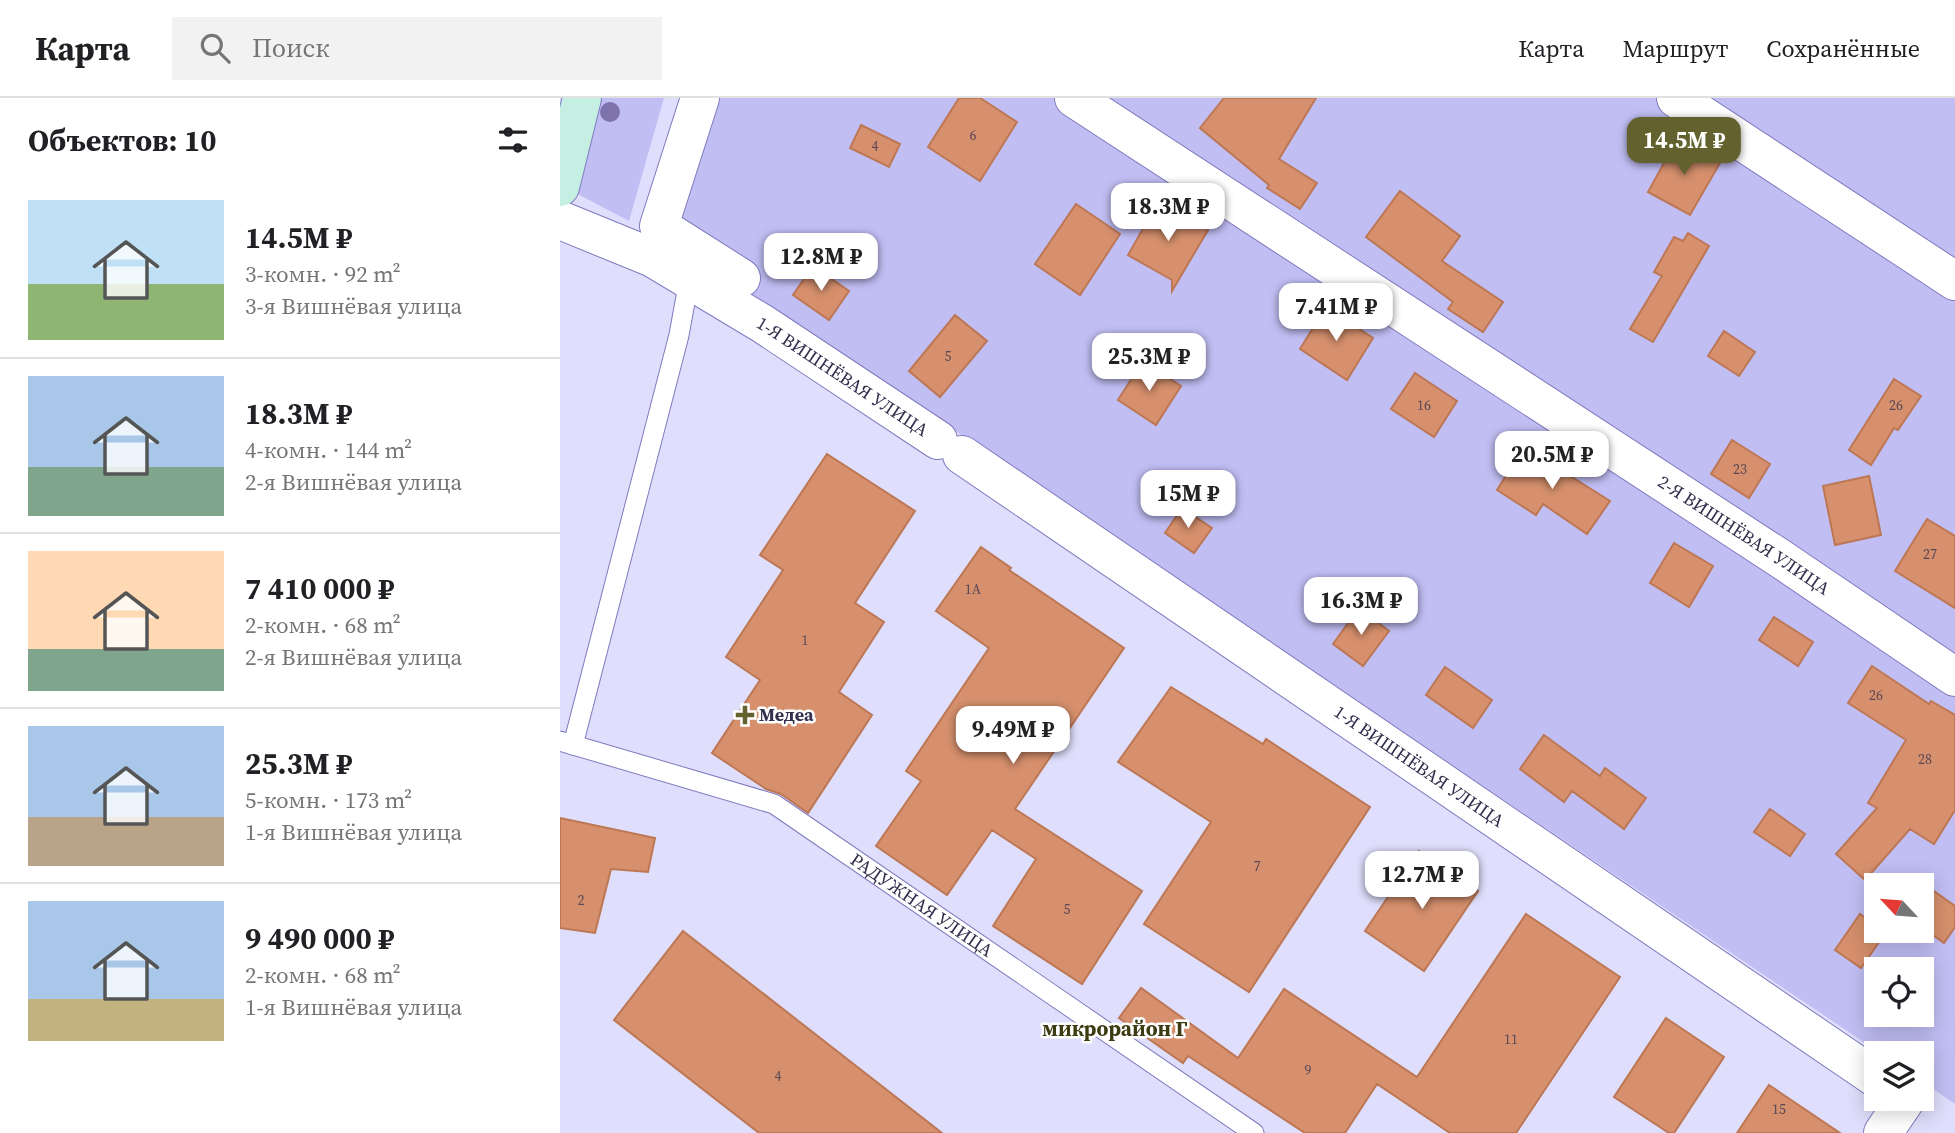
<!DOCTYPE html>
<html lang="ru">
<meta charset="utf-8">
<style>
body{margin:0;font-family:"Source Serif 4",serif;background:#f2f2f2;color:#202124;height:100vh;display:flex;flex-direction:column;font-size:26px;white-space:nowrap}
*{box-sizing:border-box;margin:0}
p{font-size:23px;color:#757577}
.icon{flex:none;width:38px;height:38px;fill:none;stroke:currentColor;stroke-width:2;stroke-linecap:round;stroke-linejoin:round}
.map{position:relative;flex:1;overflow:hidden}
.drawer{display:flex;flex-direction:column;background:#fff;width:560px}
.drawer>*{flex:none}
.needle{width:46px;rotate:296deg}
.tools{position:absolute;left:1304px;top:775px;display:grid;gap:14px}
.tools a{display:grid;place-items:center;width:70px;height:70px;border-radius:0px;background:#fff;box-shadow:0 4px 18px #0003;font-size:35px}
.price{position:absolute;translate:-50% -60px;padding:0 16px;border-radius:14px;background:#fff;color:#222;font-size:23px;line-height:46px;filter:drop-shadow(0 2px 4px #0008)}
.price::after{content:'';position:absolute;left:50%;top:42px;width:21px;height:16px;margin-left:-10px;background:inherit;clip-path:polygon(0 0,100% 0,50% 100%)}
.price.selected{background:#63622e;color:#fff}
ul{padding:0;list-style:none}
li{display:flex;align-items:center;gap:21px;height:175px;padding:0 28px}
li+li{border-top:2px solid #e0e0e0}
li span{display:grid;place-items:center;flex:none;width:196px;height:140px;border-radius:0px;color:#555}
li>.icon{margin-inline-start:auto}
span .icon{width:84px;height:84px;fill:#fffc;stroke-width:1}
li b{font-size:30px}
h2{display:flex;justify-content:space-between;align-items:center;height:84px;padding:0 28px;font-size:30px}
header{display:flex;align-items:center;gap:42px;box-sizing:border-box;height:98px;padding:0 35px;background:#fff;border-bottom:2px solid #e0e0e0}
header strong{font-size:33px}
nav{display:flex;gap:38px;margin-inline-start:auto;font-size:24px}
.search{width:490px;height:63px;background:#f2f2f2;display:flex;align-items:center;gap:18px;box-sizing:border-box;padding:0 24px;border-radius:0px;color:#757577;font-size:26px}
main{display:flex;flex:1;min-height:0}
.map>svg:first-child{display:block}
.green{fill:#c1bef4;fill-rule:evenodd}
.building{fill:#d6906d;stroke:#bd7754;stroke-width:2}
.lines{fill:none;stroke-linecap:round;stroke-linejoin:round}
.service-casing{stroke:#807abe;stroke-width:21}
.minor-casing{stroke:#807abe;stroke-width:40}
.secondary-casing{stroke:#807abe;stroke-width:40}
.service{stroke:#fff;stroke-width:19}
.minor{stroke:#fff;stroke-width:38}
.secondary{stroke:#c4efe2;stroke-width:38}
.tree{fill:#7e73ac}
.poi-dot{fill:#63622e;stroke:#fff;stroke-width:2.5}
.labels{text-anchor:middle;stroke-width:5;stroke-linejoin:round;paint-order:stroke}
.number-label{font-size:14px;fill:#5b4855}
.street-label{font-size:18px;fill:#32304d;stroke:#fff}
.poi-label{font-size:18px;font-weight:bold;fill:#32304d;stroke:#fff;text-anchor:start}
.quarter-label{font-size:21px;font-weight:bold;fill:#3c3b11;stroke:#fff}
</style>
<header>
<strong>Карта</strong>
<div class="search"><svg class="icon" aria-label="search" viewBox="0 0 24 24"><circle cx="10" cy="10" r="6"/><path d="M15 15l6 6"/></svg>Поиск</div>
<nav><a>Карта</a><a>Маршрут</a><a>Сохранённые</a></nav>
</header>
<main>
<section class="drawer">
<h2>Объектов: 10<svg class="icon" aria-label="filters" viewBox="0 0 24 24"><path d="M4 7h16M4 17h16"/><circle cx="9" cy="7" r="2"/><circle cx="15" cy="17" r="2"/></svg></h2>
<ul>
<li><span style="background:linear-gradient(#bfe0f5 60%,#8fb573 0)"><svg class="icon" aria-label="home" viewBox="0 0 24 24"><path d="M3 11l9-7 9 7M6 9v11h12V9"/></svg></span><div><b>14.5M ₽</b><p>3-комн. · 92 m²</p><p>3-я Вишнёвая улица</p></div></li>
<li><span style="background:linear-gradient(#a9c7e8 65%,#7fa58c 0)"><svg class="icon" aria-label="home" viewBox="0 0 24 24"><path d="M3 11l9-7 9 7M6 9v11h12V9"/></svg></span><div><b>18.3M ₽</b><p>4-комн. · 144 m²</p><p>2-я Вишнёвая улица</p></div></li>
<li><span style="background:linear-gradient(#ffd9b3 70%,#7fa58c 0)"><svg class="icon" aria-label="home" viewBox="0 0 24 24"><path d="M3 11l9-7 9 7M6 9v11h12V9"/></svg></span><div><b>7 410 000 ₽</b><p>2-комн. · 68 m²</p><p>2-я Вишнёвая улица</p></div></li>
<li><span style="background:linear-gradient(#a9c7e8 65%,#b9a48a 0)"><svg class="icon" aria-label="home" viewBox="0 0 24 24"><path d="M3 11l9-7 9 7M6 9v11h12V9"/></svg></span><div><b>25.3M ₽</b><p>5-комн. · 173 m²</p><p>1-я Вишнёвая улица</p></div></li>
<li><span style="background:linear-gradient(#a9c7e8 70%,#c2b280 0)"><svg class="icon" aria-label="home" viewBox="0 0 24 24"><path d="M3 11l9-7 9 7M6 9v11h12V9"/></svg></span><div><b>9 490 000 ₽</b><p>2-комн. · 68 m²</p><p>1-я Вишнёвая улица</p></div></li>
</ul>
</section>
<div class="map">
<svg width="1395" height="1035" viewBox="0 0 1395 1035">
<rect width="100%" height="100%" fill="#dfdefc"/>
<path class="green" d="M33,0h71l-35,123 -61,-32z
M153,0h1242v1006l-33,-23v-27l-42,-1 -1210,-814zM1316,788h46v45h-46zM1316,872h46v45h-46z"/>
<path class="building" d="M399,0h21l37,24 -37,59 -52,-34z
M664,0h92l-37,61 38,24 -17,26 -33,-21 2,-3 -69,-57z
M301,27l39,19 -11,23 -39,-19z
M1117,41l43,24 -30,52 -42,-23z
M840,93l60,45 -18,25 61,41 -20,30 -35,-23 5,-7 -87,-65z
M598,104l50,28 -36,61v-11l-44,-25z
M516,106l44,30 -40,61 -45,-31z
M1128,135l21,13 -56,96 -23,-13 32,-53 -8,-4 20,-35 9,4z
M253,168l36,25 -20,29 -36,-25z
M766,209l47,31 -26,42 -47,-31z
M395,217l32,26 -47,56 -31,-26z
M1164,233l31,21 -16,24 -31,-20z
M583,263l38,25 -25,39 -38,-25z
M855,275l42,28 -23,36 -43,-28z
M1334,281l27,17 -23,34 -4,-2 -23,37 -22,-15z
M1172,342l38,24 -21,34 -38,-24z
M964,349l86,54 -23,33 -44,-30 -7,11 -39,-25z
M267,356l88,57 -60,92 29,19 -45,70 33,23 -64,98 -27,-19 -15,-5 -54,-36 48,-73 -34,-23 57,-87 -23,-15z
M1309,378l12,59 -46,10 -12,-59z
M622,410l30,20 -18,25 -29,-20z
M1367,421l28,17v72l-60,-37z
M1114,445l39,23 -24,41 -39,-24z
M421,449l30,21 -2,2 115,78 -109,161 127,82 -60,93 -89,-58 43,-67 -44,-29 -45,65 -71,-49 45,-65 -15,-10 83,-123 -53,-37z
M799,510l30,23 -26,35 -30,-22z
M1214,519l39,25 -15,24 -39,-26z
M1312,568l57,38 2,-3 24,14v95l-21,34 -24,-15 -45,51 -29,-26 41,-46 -9,-5 38,-63 -58,-37z
M885,569l47,33 -19,28 -47,-33z
M611,589l92,57 3,-5 104,68 -121,185 -105,-68 67,-102 -93,-60z
M984,637l56,41 5,-8 41,30 -22,31 -52,-38 -8,11 -44,-33z
M1210,711l35,25 -15,22 -36,-24z
M0,720l95,20 -7,34 -37,-3 -16,64 -35,-5z
M859,753l59,40 -54,80 -59,-40z
M1371,791l24,17v21l-11,16 -22,-16v-24z
M966,816l94,63 -104,156h-66l-73,-49 -32,49h-40l-117,-77 -5,7 -64,-45 22,-30 97,70 46,-69 133,88z
M1300,816l16,11v6l10,1 -25,36 -26,-18z
M123,833l259,202h-183l-145,-113z
M1106,920l58,39 -50,76h-5l-55,-36z
M1209,987l71,48h-103z"/>
<g class="lines">
<defs>
<g id="service">
<path id="s1" d="M0,643l214,63 480,329"/>
<path d="M13,647l106,-410 10,-55"/>
</g>
<g id="minor">
<path d="M140,0l-41,128 82,52"/>
<path id="s2" d="M514,0l707,461 174,118"/>
<path d="M1116,0l279,183"/>
<path id="s3" d="M0,122l93,38 110,66 175,116"/>
<path id="s4" d="M402,357l914,623"/>
<path d="M1323,1035l23,-34"/>
</g>
<path id="secondary" d="M0,89l22,-89"/>
</defs>
<use href="#service" class="service-casing"/>
<use href="#minor" class="minor-casing"/>
<use href="#secondary" class="secondary-casing"/>
<use href="#service" class="service"/>
<use href="#minor" class="minor"/>
<use href="#secondary" class="secondary"/>
</g>
<circle class="tree" cx="50" cy="14" r="10"/>
<path class="poi-dot" d="M181.5 606.5h7v7h7v7h-7v7h-7v-7h-7v-7h7z"/>
<g class="labels">
<g class="number-label">
<text x="413" y="42">6</text>
<text x="315" y="53">4</text>
<text x="388" y="263">5</text>
<text x="864" y="312">16</text>
<text x="1336" y="312">26</text>
<text x="1180" y="376">23</text>
<text x="1370" y="461">27</text>
<text x="413" y="496">1А</text>
<text x="245" y="547">1</text>
<text x="1316" y="602">26</text>
<text x="1365" y="666">28</text>
<text x="697" y="773">7</text>
<text x="21" y="807">2</text>
<text x="507" y="816">5</text>
<text x="951" y="946">11</text>
<text x="748" y="977">9</text>
<text x="218" y="983">4</text>
<text x="1219" y="1016">15</text>
</g>
<g class="street-label">
<text dy="6" stroke="none"><textPath href="#s3" startOffset="324">1-Я ВИШНЁВАЯ УЛИЦА</textPath></text>
<text dy="6" stroke="none"><textPath href="#s2" startOffset="800">2-Я ВИШНЁВАЯ УЛИЦА</textPath></text>
<text dy="6" stroke="none"><textPath href="#s4" startOffset="553">1-Я ВИШНЁВАЯ УЛИЦА</textPath></text>
<text dy="6" stroke="none"><textPath href="#s1" startOffset="402">РАДУЖНАЯ УЛИЦА</textPath></text>
</g>
<g class="poi-label">
<text x="199" y="623">Медеа</text>
</g>
<g class="quarter-label">
<text x="555" y="938">микрорайон Г</text>
</g>
</g>
</svg>
<div class="tools">
<a><svg class="needle" viewBox="-14 -14 28 28"><path d="M0-13l5 13h-10z" fill="#e53935"/><path d="M0 13l5-13h-10z" fill="#757577"/></svg></a>
<a><svg class="icon" aria-label="locate" viewBox="0 0 24 24"><circle cx="12" cy="12" r="6"/><path d="M12 2v4M12 18v4M2 12h4M18 12h4"/></svg></a>
<a><svg class="icon" aria-label="layers" viewBox="0 0 24 24"><path d="M12 4l9 5-9 5-9-5zM3 14l9 5 9-5"/></svg></a>
</div>
<b class="price selected" style="left:1124px;top:79px">14.5M ₽</b>
<b class="price" style="left:608px;top:145px">18.3M ₽</b>
<b class="price" style="left:261px;top:195px">12.8M ₽</b>
<b class="price" style="left:776px;top:245px">7.41M ₽</b>
<b class="price" style="left:589px;top:295px">25.3M ₽</b>
<b class="price" style="left:992px;top:393px">20.5M ₽</b>
<b class="price" style="left:628px;top:432px">15M ₽</b>
<b class="price" style="left:801px;top:539px">16.3M ₽</b>
<b class="price" style="left:453px;top:668px">9.49M ₽</b>
<b class="price" style="left:862px;top:813px">12.7M ₽</b>
</div>
</main>
